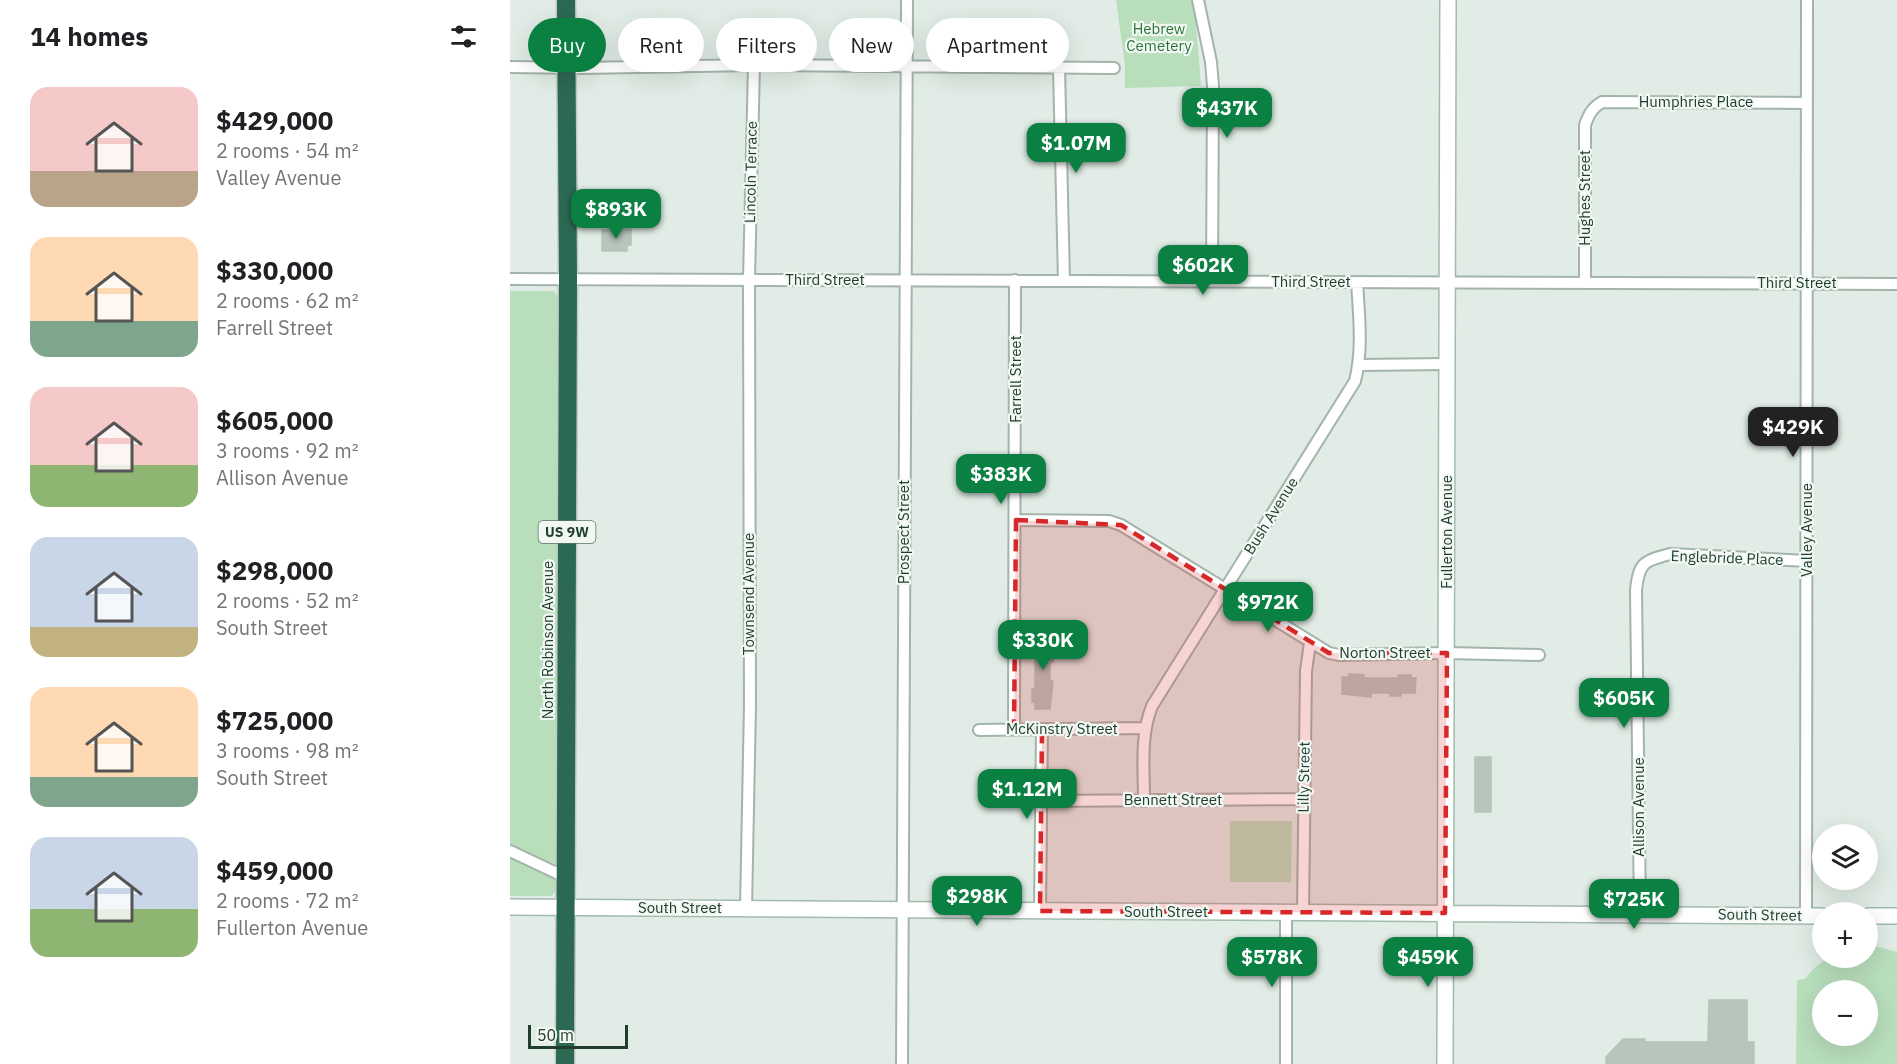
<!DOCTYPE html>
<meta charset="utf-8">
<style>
body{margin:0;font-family:"IBM Plex Sans",sans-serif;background:#f2f2f2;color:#202124;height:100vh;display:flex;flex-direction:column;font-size:22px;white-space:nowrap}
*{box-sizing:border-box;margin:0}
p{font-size:20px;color:#757577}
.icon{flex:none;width:33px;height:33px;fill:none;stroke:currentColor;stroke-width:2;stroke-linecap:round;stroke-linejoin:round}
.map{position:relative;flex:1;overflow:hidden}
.side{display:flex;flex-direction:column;background:#fff;width:510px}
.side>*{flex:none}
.hud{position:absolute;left:18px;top:18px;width:570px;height:54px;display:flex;gap:12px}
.tools{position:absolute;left:1302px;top:824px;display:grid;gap:12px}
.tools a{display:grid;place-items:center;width:66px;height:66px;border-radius:50%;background:#fff;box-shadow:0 6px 24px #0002;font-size:30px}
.scale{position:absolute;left:18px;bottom:15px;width:100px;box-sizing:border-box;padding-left:6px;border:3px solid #203d30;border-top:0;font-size:16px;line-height:21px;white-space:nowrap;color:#203d30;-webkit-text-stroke:4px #f1f8f3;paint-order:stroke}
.price{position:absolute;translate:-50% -51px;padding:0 14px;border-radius:12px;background:#0b8043;color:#fff;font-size:20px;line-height:39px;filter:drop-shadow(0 2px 3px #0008)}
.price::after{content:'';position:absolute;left:50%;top:36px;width:18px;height:14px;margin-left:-9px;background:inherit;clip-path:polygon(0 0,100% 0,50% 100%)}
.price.active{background:#222;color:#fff}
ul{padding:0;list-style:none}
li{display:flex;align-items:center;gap:18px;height:150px;padding:0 30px}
li span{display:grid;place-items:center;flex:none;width:168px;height:120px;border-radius:18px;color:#555}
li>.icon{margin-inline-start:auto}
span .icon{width:72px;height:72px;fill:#fffc;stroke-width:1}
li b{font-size:26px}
h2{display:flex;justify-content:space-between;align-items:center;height:72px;padding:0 30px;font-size:26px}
.tag{padding:0 21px;border-radius:27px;background:#fff;box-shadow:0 6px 24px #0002;font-size:21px;line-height:54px}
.tag.active{background:#0b8043;color:#fff}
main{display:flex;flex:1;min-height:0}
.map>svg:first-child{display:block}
.green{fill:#b8debc;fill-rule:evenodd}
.building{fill:#b6c6bd;stroke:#b3c5bb;stroke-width:1.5}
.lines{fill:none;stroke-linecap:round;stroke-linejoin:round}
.street-casing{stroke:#a3b4ab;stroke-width:14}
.secondary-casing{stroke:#a1bbae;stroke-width:18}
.highway-casing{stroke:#c1c9c5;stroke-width:21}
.street{stroke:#fff;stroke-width:10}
.secondary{stroke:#fff;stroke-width:15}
.highway{stroke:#2c6953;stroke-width:18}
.marked{fill:#d62828;fill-opacity:0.2;stroke:#d62828;stroke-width:4.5;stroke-dasharray:12 8;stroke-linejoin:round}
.labels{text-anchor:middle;stroke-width:4.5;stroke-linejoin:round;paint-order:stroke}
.shield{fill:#f1f8f3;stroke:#5f756a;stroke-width:1.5}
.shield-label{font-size:14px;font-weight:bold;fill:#203d30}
.park-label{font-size:15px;fill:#2a743a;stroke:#f1f8f3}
.street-label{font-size:15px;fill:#203d30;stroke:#f1f8f3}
</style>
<main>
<section class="side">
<h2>14 homes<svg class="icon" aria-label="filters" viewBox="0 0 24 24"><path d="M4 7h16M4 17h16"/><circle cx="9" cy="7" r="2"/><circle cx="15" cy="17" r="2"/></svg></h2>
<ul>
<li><span style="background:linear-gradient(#f6c9c9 70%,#b9a48a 0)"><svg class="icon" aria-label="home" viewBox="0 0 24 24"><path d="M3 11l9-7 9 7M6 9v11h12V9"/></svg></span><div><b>$429,000</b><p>2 rooms · 54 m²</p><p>Valley Avenue</p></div></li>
<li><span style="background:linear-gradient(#ffd9b3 70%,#7fa58c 0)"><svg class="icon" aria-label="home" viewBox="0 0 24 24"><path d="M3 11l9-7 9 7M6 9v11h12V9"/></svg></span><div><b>$330,000</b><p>2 rooms · 62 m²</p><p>Farrell Street</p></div></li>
<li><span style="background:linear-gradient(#f6c9c9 65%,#8fb573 0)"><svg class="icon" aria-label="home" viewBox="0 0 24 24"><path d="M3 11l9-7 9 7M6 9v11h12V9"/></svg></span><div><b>$605,000</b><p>3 rooms · 92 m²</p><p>Allison Avenue</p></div></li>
<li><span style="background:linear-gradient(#c9d6e8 75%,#c2b280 0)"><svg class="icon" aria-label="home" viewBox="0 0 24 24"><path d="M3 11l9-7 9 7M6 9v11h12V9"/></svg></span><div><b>$298,000</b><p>2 rooms · 52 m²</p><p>South Street</p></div></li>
<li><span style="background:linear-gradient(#ffd9b3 75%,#7fa58c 0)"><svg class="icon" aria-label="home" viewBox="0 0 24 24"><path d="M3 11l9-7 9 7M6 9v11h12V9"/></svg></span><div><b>$725,000</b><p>3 rooms · 98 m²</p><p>South Street</p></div></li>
<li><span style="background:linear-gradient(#c9d6e8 60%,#8fb573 0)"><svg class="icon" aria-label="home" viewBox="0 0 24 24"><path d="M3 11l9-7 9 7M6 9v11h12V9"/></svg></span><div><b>$459,000</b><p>2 rooms · 72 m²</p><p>Fullerton Avenue</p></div></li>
</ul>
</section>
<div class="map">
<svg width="1387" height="1064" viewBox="0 0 1387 1064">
<rect width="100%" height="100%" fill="#e0ece5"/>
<path class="green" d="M606,0h78l7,86 -76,2v-23z
M0,291h44l4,6 -2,594 -5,5h-41z
M720,821h62l-1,61h-61z
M1358,944l29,8v112h-101l1,-84 8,-1c20,-27 32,-22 63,-22zM1312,990h46v45h-46z"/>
<path class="building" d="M121,229v16h-4v6h-25v-21z
M525,634h16l-1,16 5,1 -2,11h-3v19h3l-3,28h-15v-7h-3v-13h3v-35h-3v-13h3z
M839,674l15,1v3h34v-3h13v3h5l-1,15h-14v3h-11v-3h-19v4l-29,-3v-17h7z
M965,757h16v55h-16z
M1199,1000h38v42h7v22h-148v-7l17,-18h22v3h63z"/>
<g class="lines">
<defs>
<path id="street" d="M688,0l13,62 2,24 -1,196
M0,67l71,1 173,-3 360,3
M549,68l5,213
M0,279l1387,5
M1075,282v-157c4,-11 7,-17 17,-23l205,1
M849,365l88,-1
M506,520l93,1 12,4 208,128 10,2 108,-2 92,2
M504,729l1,-449
M469,730l166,-2
M531,801l263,-2
M634,801c0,-32 -4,-65 8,-95l203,-325c8,-32 4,-66 2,-99
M0,851l55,26
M236,909l4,-204 -1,-426 5,-214
M530,911l2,-182
M793,912l3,-241 4,-28
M1130,914l-4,-324c3,-28 8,-29 34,-36l137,7
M1296,916l1,-916
M392,1064l5,-1064
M776,1064v-152"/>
<path id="secondary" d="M0,907l1312,9
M1358,916h29
M935,1064l3,-1064"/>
<path id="highway" d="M55,1064l3,-786 -2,-278"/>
</defs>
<use href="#street" class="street-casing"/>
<use href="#secondary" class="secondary-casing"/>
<use href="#highway" class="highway-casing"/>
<use href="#street" class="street"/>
<use href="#secondary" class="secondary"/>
<use href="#highway" class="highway"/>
</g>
<path class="marked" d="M506,520l105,5 208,128h118l-2,260 -405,-2 2,-182h-28z"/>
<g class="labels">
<rect class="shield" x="28.5" y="521" width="57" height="22" rx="4.5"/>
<g class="shield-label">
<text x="57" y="537">US 9W</text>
</g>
<g class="park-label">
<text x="649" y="34">Hebrew<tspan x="649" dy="17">Cemetery</tspan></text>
</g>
<g class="street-label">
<text x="1186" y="107">Humphries Place</text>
<text transform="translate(241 172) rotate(-89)" y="5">Lincoln Terrace</text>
<text transform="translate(1075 198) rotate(-90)" y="5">Hughes Street</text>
<text x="315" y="285">Third Street</text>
<text x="801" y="287">Third Street</text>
<text x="1287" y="288">Third Street</text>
<text transform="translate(506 379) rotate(-90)" y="5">Farrell Street</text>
<text transform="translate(761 516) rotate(-58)" y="5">Bush Avenue</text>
<text transform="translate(1297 530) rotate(-90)" y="5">Valley Avenue</text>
<text transform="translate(394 532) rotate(-90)" y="5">Prospect Street</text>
<text transform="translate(937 532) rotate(-90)" y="5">Fullerton Avenue</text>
<text transform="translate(1217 558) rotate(2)" y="5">Englebride Place</text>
<text transform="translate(239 594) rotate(-90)" y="5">Townsend Avenue</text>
<text transform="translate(38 640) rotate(-90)" y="5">North Robinson Avenue</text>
<text x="875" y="658">Norton Street</text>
<text x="552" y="734">McKinstry Street</text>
<text transform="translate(794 777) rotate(-89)" y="5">Lilly Street</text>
<text x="663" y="805">Bennett Street</text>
<text transform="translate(1129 807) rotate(-90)" y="5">Allison Avenue</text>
<text x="170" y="913">South Street</text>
<text x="656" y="917">South Street</text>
<text transform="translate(1250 915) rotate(1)" y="5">South Street</text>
</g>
</g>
</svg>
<div class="tools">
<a><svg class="icon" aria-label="layers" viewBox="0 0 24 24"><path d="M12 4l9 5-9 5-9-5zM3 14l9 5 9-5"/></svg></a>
<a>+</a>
<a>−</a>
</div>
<div class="scale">50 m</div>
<b class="price" style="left:717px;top:139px">$437K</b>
<b class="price" style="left:566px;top:174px">$1.07M</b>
<b class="price" style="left:106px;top:240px">$893K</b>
<b class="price" style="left:693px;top:296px">$602K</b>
<b class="price active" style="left:1283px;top:458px">$429K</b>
<b class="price" style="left:491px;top:505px">$383K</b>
<b class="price" style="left:758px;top:633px">$972K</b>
<b class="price" style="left:533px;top:671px">$330K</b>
<b class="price" style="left:1114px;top:729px">$605K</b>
<b class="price" style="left:517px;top:820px">$1.12M</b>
<b class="price" style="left:467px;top:927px">$298K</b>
<b class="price" style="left:1124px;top:930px">$725K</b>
<b class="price" style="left:762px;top:988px">$578K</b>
<b class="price" style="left:918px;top:988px">$459K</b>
<div class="hud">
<a class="tag active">Buy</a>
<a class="tag">Rent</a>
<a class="tag">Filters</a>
<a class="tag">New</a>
<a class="tag">Apartment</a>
</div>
</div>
</main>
